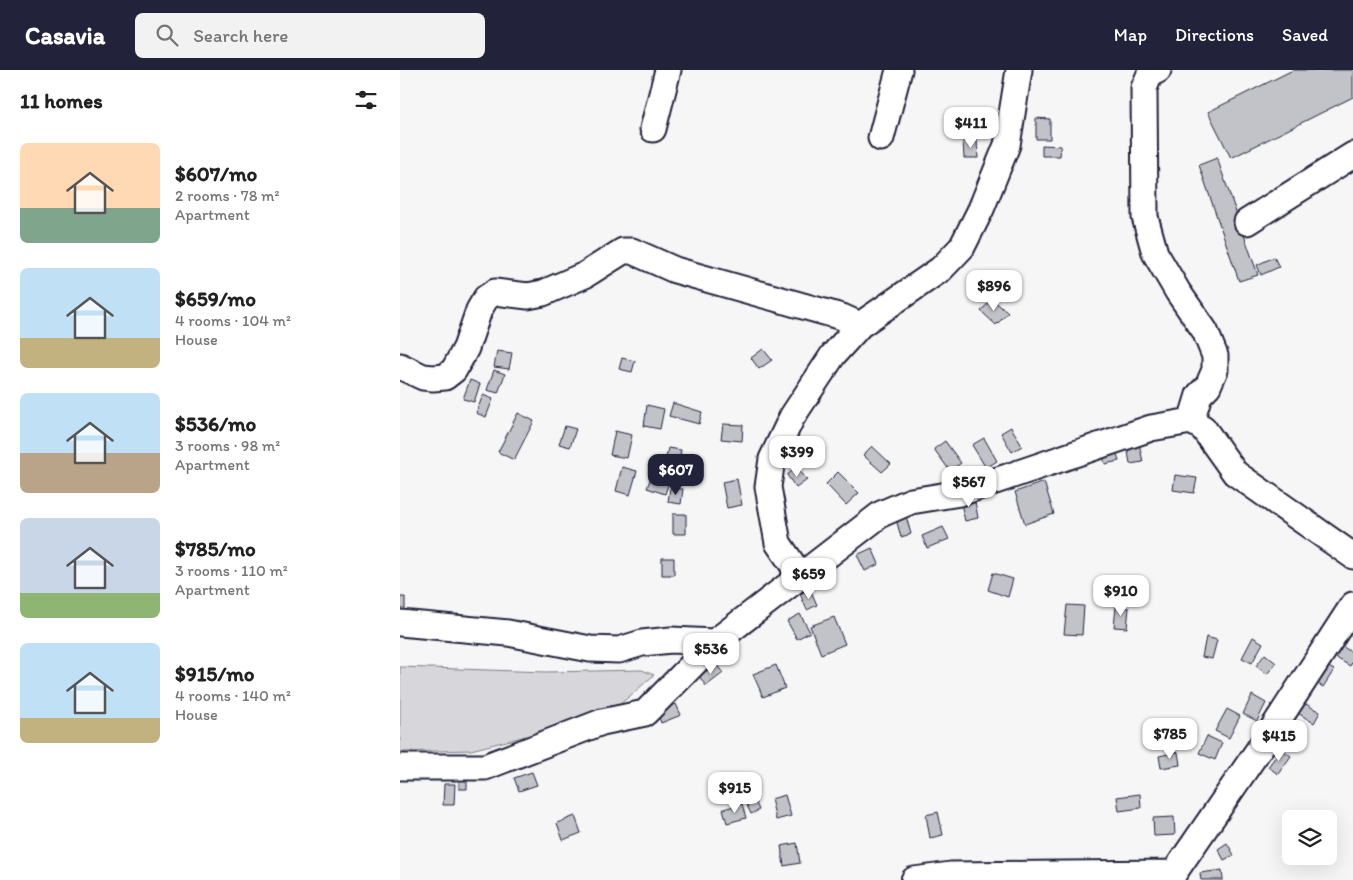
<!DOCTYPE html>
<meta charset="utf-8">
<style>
body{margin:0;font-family:Itim,sans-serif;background:#f2f2f2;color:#222;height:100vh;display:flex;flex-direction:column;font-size:19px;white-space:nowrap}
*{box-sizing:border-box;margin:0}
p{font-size:16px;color:#767676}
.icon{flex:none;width:28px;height:28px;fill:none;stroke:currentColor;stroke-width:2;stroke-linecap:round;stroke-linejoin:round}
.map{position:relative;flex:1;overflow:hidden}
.sheet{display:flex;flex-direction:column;background:#fff;width:400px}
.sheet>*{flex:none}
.tools{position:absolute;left:882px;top:740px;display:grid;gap:10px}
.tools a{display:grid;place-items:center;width:55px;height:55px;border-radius:8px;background:#fff;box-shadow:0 5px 20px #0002;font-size:25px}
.price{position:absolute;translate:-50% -42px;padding:0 11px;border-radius:10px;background:#fff;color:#222;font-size:16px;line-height:32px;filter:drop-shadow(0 1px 2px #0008)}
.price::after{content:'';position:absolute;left:50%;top:30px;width:15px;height:11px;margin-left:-8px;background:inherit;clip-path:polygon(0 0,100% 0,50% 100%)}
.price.selected{background:#22223b;color:#fff}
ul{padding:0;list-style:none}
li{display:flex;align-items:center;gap:15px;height:125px;padding:0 20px}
li span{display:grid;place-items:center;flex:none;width:140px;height:100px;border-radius:8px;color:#555}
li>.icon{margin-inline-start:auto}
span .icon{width:60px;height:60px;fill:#fffc;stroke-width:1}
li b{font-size:21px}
h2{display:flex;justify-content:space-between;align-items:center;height:60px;padding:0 20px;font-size:21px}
header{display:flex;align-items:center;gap:30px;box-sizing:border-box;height:70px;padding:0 25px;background:#22223b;color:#fff}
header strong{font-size:24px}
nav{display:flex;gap:28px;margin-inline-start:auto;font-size:18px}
.search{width:350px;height:45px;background:#f2f2f2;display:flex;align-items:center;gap:12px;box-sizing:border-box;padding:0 18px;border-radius:8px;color:#767676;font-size:19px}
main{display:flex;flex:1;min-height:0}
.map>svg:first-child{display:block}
.green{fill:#d7d7db;stroke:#7c7c8b}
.building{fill:#c2c2c9;stroke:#22223b}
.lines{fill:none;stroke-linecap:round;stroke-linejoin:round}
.minor-casing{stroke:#22223b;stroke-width:29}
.minor{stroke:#fff;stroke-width:25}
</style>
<header>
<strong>Casavia</strong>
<div class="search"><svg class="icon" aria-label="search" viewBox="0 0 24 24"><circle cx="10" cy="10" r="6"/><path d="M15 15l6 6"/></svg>Search here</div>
<nav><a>Map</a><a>Directions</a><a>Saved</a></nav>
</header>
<main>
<section class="sheet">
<h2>11 homes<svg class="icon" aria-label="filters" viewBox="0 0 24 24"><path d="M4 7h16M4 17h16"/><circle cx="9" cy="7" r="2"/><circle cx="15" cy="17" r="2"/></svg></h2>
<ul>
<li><span style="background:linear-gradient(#ffd9b3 65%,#7fa58c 0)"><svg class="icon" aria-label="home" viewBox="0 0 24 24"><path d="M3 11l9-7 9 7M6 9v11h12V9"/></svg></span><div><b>$607/mo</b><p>2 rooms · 78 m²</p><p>Apartment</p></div></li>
<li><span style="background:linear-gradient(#bfe0f5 70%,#c2b280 0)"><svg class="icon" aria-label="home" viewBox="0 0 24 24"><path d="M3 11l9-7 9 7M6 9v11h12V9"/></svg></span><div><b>$659/mo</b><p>4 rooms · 104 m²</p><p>House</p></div></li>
<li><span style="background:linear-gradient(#bfe0f5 60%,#b9a48a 0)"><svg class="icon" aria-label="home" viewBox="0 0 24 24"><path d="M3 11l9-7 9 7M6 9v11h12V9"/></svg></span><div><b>$536/mo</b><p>3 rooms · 98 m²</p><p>Apartment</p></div></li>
<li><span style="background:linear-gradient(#c9d6e8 75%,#8fb573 0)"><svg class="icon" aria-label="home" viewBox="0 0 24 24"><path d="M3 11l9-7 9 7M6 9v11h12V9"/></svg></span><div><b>$785/mo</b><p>3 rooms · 110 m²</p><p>Apartment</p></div></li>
<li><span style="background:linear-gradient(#bfe0f5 75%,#c2b280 0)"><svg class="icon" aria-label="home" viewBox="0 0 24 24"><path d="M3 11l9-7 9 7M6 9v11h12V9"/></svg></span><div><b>$915/mo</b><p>4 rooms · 140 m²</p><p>House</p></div></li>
</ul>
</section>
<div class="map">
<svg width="953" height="810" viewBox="0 0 953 810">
<rect width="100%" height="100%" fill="#f6f6f7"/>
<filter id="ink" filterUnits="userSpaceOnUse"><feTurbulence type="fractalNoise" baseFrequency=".02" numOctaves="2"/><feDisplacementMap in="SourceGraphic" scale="10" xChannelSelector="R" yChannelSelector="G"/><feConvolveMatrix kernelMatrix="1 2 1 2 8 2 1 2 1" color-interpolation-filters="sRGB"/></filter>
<g filter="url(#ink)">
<path class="green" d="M0,597l146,5 96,-2 12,5 -37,32 -51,19 -95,24 -71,2z"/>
<path class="building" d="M893,0h60v27l-122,61 -23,-46z
M559,46l2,18 -9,1 -2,-18z
M636,48l14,1v20h-14z
M577,70l1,18h-14l-1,-17z
M642,75l19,1 -1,10h-18z
M817,88l41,117 -19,6 -40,-116z
M874,187l5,10 -18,8 -4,-10z
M592,229l16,14 -12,12 -15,-14z
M363,279l9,11 -13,9 -8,-11z
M97,281l15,2 -3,16 -15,-2z
M222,288l13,3 -3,11 -13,-3z
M94,300l11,4 -7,19 -11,-3z
M70,310l10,4 -6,18 -11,-3z
M83,325l10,4 -7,18 -10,-4z
M273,333l29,9 -3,12 -30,-8z
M247,335l17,4 -4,20 -16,-3z
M118,343l16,8 -20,39 -16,-8z
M323,354l20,1 -1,16 -21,-2z
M165,356l11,3 -6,18 -11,-3z
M611,357l11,19 -10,6 -11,-19z
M215,361l17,4 -5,23 -17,-3z
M584,368l13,23 -11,7 -14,-23z
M545,371l16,22 -11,8 -16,-22z
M714,373l5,18 -14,3 -5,-17z
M739,373l4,19 -13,2 -3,-19z
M472,376l19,18 -9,8 -19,-17z
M268,378l13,2 -4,26 -14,-3z
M284,387l14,2 -3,22 -14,-2z
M222,397l15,4 -7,24 -14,-4z
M397,397l10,13 -11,8 -9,-13z
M438,402l21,21 -13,12 -20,-21z
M775,405l22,3 -3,15 -21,-3z
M251,407l18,5 -4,12 -18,-6z
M337,409l5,26 -15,3 -5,-26z
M644,412l10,32 -29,10 -10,-32z
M270,418l13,1 -2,15 -13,-2z
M574,426l4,22 -13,3 -5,-22z
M273,444h13v20h-13z
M506,446l5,18 -10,3 -5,-18z
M543,457l6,12 -22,9 -5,-12z
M472,478l7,16 -14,7 -8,-16z
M262,488h12v17h-12z
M593,503l20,6 -5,18 -20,-7z
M410,519l7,16 -10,5 -7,-16z
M0,527h5v14h-5z
M667,535l17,1 -2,29 -18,-1z
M716,537l13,1 -2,20 -13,-1z
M400,544l10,18 -13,7 -10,-18z
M434,547l11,27 -24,10 -11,-28z
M806,567l11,3 -5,19 -10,-2z
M853,567l10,6 -11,20 -10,-5z
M937,573l16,10v8l-3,5 -19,-11z
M865,584l11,9 -9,11 -11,-8z
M920,592l14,8 -11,17 -13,-8z
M316,594l7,9 -17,13 -7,-10z
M376,595l9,23 -22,9 -10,-23z
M852,625l14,8 -9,18 -14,-7z
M902,632l18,10 -6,11 -18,-11z
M276,634l5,11 -20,8 -4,-12z
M827,639l13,7 -11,22 -14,-7z
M807,666l15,7 -7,17 -16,-7z
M881,679l10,7 -13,18 -10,-7z
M778,682l2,13 -19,3 -2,-12z
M132,702l5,13 -18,6 -5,-13z
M59,706h8v13h-8z
M44,714h11l-1,21h-11z
M740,724l1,14 -22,3 -2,-14z
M352,725l7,15 -8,4 -7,-15z
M385,725l6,21 -15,4 -5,-21z
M342,734l4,14 -19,5 -4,-14z
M538,742l5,23 -13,3 -4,-23z
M175,746l6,17 -18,7 -6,-17z
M774,747l1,18 -21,1 -1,-18z
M397,773l3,20 -16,3 -3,-20z
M827,773l7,12 -10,5 -6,-11z
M822,800l1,10h-22l-1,-7z"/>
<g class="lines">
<defs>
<path id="minor" d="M758,0l-8,4 -6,14 1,129 10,36 23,39 27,39 10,25v14l-7,16 -9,9 -8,26
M253,59l15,-59
M481,68l18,-68
M847,152l106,-67
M0,296l23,11 10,1 12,-1 9,-7 12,-22 13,-38 7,-12 9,-6 33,4 15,-3 42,-18 38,-24h9l43,19 167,47 18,8
M404,505l-11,-10 -15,-22 -10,-56 4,-28 20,-42 41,-62 27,-30 81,-56 21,-22 19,-38 26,-64 12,-75
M0,553l108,10 82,16 29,1 23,-7 29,-3 44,2
M0,697h85l117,-45 43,-9 70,-71 166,-128 30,-13 49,-8 191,-65 40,-7 12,7 32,45 118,83
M514,810l37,-5 223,-2
M771,810l3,-7 90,-131 89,-137"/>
</defs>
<use href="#minor" class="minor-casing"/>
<use href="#minor" class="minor"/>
</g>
</g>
</svg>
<div class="tools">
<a><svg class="icon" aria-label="layers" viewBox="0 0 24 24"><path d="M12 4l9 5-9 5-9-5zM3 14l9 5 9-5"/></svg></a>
</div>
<b class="price" style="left:571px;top:79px">$411</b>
<b class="price" style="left:594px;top:242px">$896</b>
<b class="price" style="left:397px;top:408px">$399</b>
<b class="price selected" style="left:276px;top:426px">$607</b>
<b class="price" style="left:569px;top:438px">$567</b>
<b class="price" style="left:409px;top:530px">$659</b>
<b class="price" style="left:721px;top:547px">$910</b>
<b class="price" style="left:311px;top:605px">$536</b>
<b class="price" style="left:770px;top:690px">$785</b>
<b class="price" style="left:879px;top:692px">$415</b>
<b class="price" style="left:335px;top:744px">$915</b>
</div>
</main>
